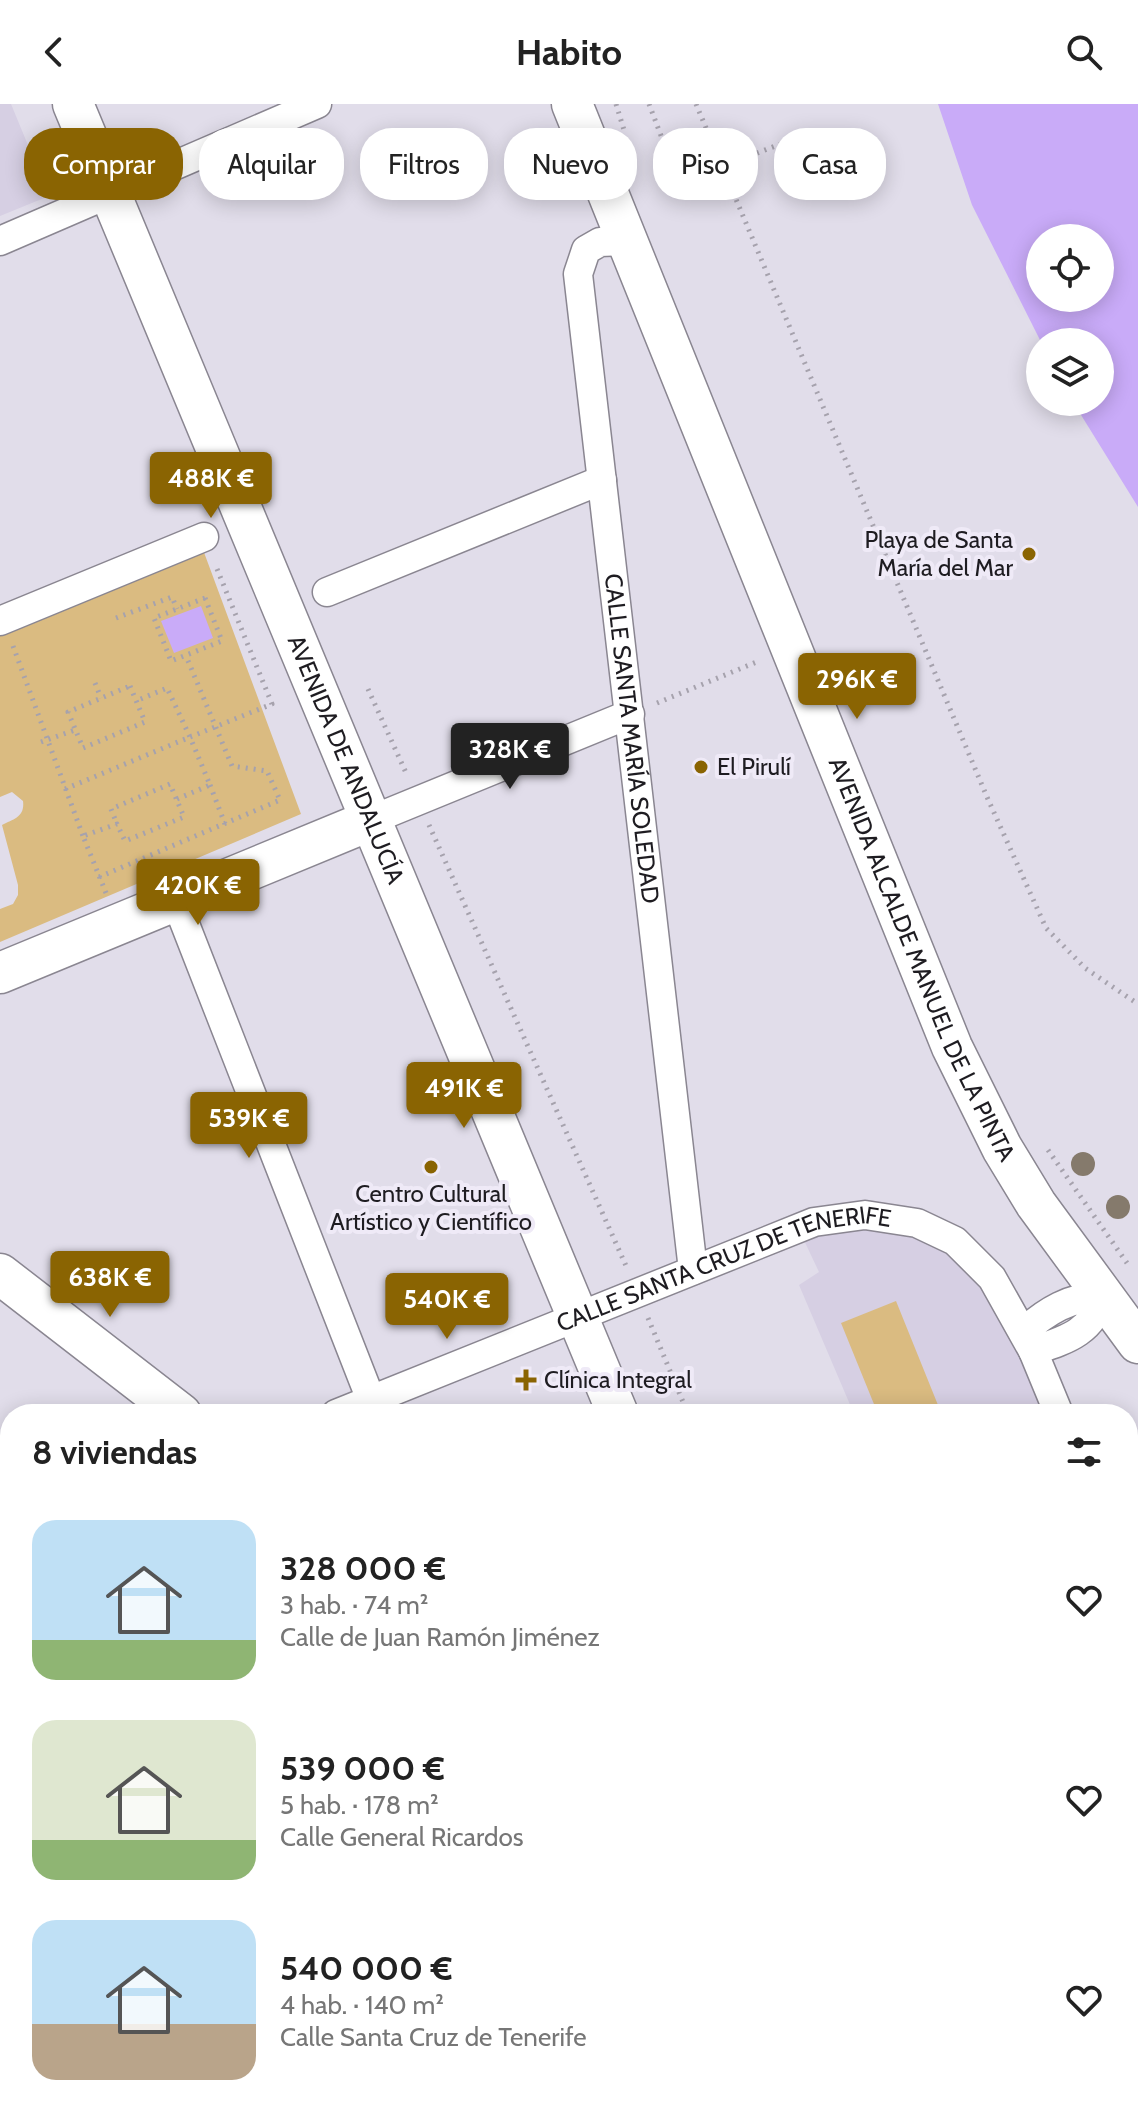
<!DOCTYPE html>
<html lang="es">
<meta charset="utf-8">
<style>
body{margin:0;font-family:Cabin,sans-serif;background:#f6f6f6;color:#222;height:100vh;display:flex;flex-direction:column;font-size:30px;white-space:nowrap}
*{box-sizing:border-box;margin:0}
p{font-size:26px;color:#767676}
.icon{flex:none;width:44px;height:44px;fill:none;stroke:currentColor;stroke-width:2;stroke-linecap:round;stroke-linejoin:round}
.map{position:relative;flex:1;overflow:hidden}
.details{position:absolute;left:0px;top:1300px;width:1138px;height:714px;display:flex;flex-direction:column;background:#fff;border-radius:32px 32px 0 0;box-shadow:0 4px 20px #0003}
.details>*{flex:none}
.guide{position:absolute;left:24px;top:24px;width:1090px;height:72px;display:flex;gap:16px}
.tools{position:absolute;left:1026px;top:120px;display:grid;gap:16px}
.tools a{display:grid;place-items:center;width:88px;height:88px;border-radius:50%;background:#fff;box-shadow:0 4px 20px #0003;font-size:40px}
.price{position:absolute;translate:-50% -68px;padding:0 18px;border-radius:8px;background:#8a6402;color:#fff;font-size:26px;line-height:52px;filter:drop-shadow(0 2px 4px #0008)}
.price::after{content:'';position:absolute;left:50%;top:48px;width:24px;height:18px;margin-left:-12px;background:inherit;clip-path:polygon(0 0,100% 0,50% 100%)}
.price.on{background:#222;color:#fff}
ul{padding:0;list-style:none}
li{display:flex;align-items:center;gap:24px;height:200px;padding:0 32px}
li span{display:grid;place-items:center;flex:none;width:224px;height:160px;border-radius:24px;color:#555}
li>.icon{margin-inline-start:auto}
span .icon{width:96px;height:96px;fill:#fffc;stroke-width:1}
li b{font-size:34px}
h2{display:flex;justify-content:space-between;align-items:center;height:96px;padding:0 32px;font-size:34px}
.tag{padding:0 28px;border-radius:32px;background:#fff;box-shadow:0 4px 20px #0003;font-size:28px;line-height:72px}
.tag.on{background:#8a6402;color:#fff}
header{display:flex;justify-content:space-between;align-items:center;height:104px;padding:0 32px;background:#fff;font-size:36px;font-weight:700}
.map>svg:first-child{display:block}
.built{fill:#d6cfe3}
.green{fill:#dabb81}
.water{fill:#c9abf8;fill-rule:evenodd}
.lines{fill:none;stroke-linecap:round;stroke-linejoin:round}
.street-casing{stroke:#8a8691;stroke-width:31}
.secondary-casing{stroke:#8a8691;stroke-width:43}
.path{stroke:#a6a2ad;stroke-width:5;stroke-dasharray:2 6;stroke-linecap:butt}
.street{stroke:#fff;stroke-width:28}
.secondary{stroke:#fff;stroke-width:40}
.tree{fill:#857a6c}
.poi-dot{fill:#8a6402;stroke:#efeaf7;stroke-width:3}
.labels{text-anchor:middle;stroke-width:8;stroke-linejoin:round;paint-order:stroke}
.poi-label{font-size:24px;fill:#1e1c21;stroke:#efeaf7;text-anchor:start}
.street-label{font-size:24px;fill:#1e1c21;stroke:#efeaf7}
</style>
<header><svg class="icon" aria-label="back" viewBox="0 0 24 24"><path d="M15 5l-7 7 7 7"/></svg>Habito<svg class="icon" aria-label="search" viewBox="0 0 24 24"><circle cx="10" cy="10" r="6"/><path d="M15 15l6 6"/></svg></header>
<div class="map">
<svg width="1138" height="2013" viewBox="0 0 1138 2013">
<rect width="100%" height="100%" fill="#e1ddea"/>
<path class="built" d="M0,0h11l38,92 -49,20z
M898,1115l84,49 73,146h-201l-55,-129 20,-13 -18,-38z"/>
<path class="green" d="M202,443l99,267 -301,128v-33l13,-5 5,-9v-10l-16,-60c12,-6 23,-8 21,-24l-11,-9 -12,5v-169z
M896,1197l44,109 -11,4h-51l-37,-91z"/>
<path class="water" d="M938,0h200v403l-65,-105h27v-60h-59l-69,-137zM1040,134h60v60h-60z
M201,502l12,32 -39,15 -13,-32z"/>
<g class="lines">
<defs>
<g id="street">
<path d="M0,137l317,-137"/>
<path id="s1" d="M625,137l-25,1 -14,8 -8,24 115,996"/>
<path d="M327,488l275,-112"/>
<path d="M0,517l204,-84"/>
<path d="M371,716l259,-106"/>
<path d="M176,797l195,499"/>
<path d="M1023,1228c25,-22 46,-34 79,-37 -8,37 -36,45 -69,56"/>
<path id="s2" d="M336,1310l478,-192 51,-7 52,8 38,18 37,37 41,73 26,63"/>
<path d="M0,1452l10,-4"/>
<path d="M1128,1471l10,23"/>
<path d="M1128,1715l10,-4"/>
<path d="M0,1792l10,-18"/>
<path d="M0,1846l10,9"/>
<path d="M165,2004l9,9"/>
</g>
<g id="secondary">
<path id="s3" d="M73,0l545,1310"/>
<path id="s4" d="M572,0l380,943 50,101 34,56 102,139"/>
<path d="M0,869l371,-153"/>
<path d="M0,1170l181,140"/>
<path d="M452,2004l4,9"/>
<path d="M909,2004l3,9"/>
</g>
</defs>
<use href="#street" class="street-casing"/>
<use href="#secondary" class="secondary-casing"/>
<path class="path" d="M616,0l8,26
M649,0l30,79 125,-48
M696,0l291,693 59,131 39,40 53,36
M205,494l17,43 -51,20 -17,-43z
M116,514l56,-21 5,12
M13,542l70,190
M95,579l6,15
M130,582l15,36 -62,26 -15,-36z
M368,585l39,86
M657,599l102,-42
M41,638l34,-12
M210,681l15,39
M65,685l125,-52 -23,-49 -31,13
M177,695l33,-14 -20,-48 82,-33 -57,-140
M429,721l198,443
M99,773l181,-77 -13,-29 -35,-5 -46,-110
M106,789l-23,-57 34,-12 8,17 59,-24 -14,-33 -59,25 6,15
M1048,1046l79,113
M648,1214l40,96
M969,2004l4,9"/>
<use href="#street" class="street"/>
<use href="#secondary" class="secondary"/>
</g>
<g class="tree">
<circle cx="1083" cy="1060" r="12"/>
<circle cx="1118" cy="1103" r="12"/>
</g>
<g class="poi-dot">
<circle cx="1029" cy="450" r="8"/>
<circle cx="701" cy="663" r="8"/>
<circle cx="431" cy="1063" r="8"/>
<path d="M522 1264h8v8h8v8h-8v8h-8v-8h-8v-8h8z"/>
</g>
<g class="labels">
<g class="poi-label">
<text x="1013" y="444" text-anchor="end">Playa de Santa<tspan x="1013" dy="28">María del Mar</tspan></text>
<text x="717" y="671">El Pirulí</text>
<text x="431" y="1098" text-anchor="middle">Centro Cultural<tspan x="431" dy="28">Artístico y Científico</tspan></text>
<text x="544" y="1284">Clínica Integral</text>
</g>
<g class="street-label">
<text dy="8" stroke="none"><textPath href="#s1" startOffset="534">CALLE SANTA MARÍA SOLEDAD</textPath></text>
<text dy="8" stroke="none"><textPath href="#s3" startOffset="710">AVENIDA DE ANDALUCÍA</textPath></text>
<text dy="8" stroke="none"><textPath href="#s4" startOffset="924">AVENIDA ALCALDE MANUEL DE LA PINTA</textPath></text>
<text dy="8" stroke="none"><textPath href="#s2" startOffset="416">CALLE SANTA CRUZ DE TENERIFE</textPath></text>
</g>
</g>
</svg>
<div class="tools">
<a><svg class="icon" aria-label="locate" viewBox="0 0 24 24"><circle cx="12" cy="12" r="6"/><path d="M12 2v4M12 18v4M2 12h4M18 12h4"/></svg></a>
<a><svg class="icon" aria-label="layers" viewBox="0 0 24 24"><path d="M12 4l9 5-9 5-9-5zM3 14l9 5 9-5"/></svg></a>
</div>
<b class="price" style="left:211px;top:416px">488K €</b>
<b class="price" style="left:857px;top:617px">296K €</b>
<b class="price on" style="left:510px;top:687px">328K €</b>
<b class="price" style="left:198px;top:823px">420K €</b>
<b class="price" style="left:464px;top:1026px">491K €</b>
<b class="price" style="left:249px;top:1056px">539K €</b>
<b class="price" style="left:110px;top:1215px">638K €</b>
<b class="price" style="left:447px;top:1237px">540K €</b>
<div class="guide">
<a class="tag on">Comprar</a>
<a class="tag">Alquilar</a>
<a class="tag">Filtros</a>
<a class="tag">Nuevo</a>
<a class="tag">Piso</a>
<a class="tag">Casa</a>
</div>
<section class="details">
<h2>8 viviendas<svg class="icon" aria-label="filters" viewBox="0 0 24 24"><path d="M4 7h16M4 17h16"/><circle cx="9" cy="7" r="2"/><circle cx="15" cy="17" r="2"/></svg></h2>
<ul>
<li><span style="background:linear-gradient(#bfe0f5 75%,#8fb573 0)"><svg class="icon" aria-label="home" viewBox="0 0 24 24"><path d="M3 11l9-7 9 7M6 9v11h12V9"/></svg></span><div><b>328 000 €</b><p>3 hab. · 74 m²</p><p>Calle de Juan Ramón Jiménez</p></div><svg class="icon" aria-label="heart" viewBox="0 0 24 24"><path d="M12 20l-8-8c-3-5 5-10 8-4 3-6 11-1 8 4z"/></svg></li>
<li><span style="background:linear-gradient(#dfe7d0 75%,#8fb573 0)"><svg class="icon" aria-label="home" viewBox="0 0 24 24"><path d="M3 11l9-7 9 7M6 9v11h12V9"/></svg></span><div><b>539 000 €</b><p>5 hab. · 178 m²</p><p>Calle General Ricardos</p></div><svg class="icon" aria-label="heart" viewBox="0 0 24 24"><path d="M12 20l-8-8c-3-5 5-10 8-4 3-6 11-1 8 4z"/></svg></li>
<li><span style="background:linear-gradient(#bfe0f5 65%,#b9a48a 0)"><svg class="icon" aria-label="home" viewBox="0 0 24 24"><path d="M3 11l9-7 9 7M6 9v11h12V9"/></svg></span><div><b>540 000 €</b><p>4 hab. · 140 m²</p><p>Calle Santa Cruz de Tenerife</p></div><svg class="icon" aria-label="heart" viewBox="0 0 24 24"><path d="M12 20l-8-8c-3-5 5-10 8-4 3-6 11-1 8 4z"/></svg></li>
</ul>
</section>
</div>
